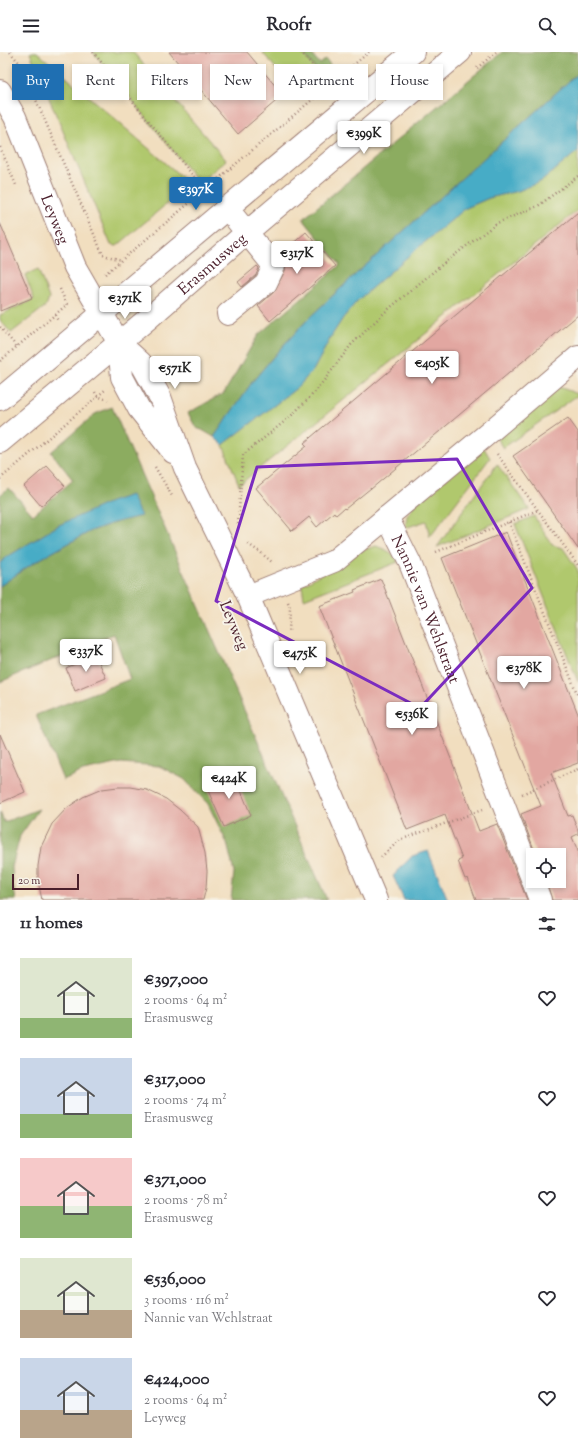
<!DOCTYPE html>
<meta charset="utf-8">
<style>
body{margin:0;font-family:"Sorts Mill Goudy",serif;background:#f7f7f7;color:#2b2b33;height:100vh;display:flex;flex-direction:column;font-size:15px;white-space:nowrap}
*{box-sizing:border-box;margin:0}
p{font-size:13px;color:#7c7c81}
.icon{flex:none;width:22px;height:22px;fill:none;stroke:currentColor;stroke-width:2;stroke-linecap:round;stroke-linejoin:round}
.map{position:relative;height:848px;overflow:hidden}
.panel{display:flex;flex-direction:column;background:#fff;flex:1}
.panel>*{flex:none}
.guide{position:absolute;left:12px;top:12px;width:554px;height:36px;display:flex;gap:8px}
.fabs{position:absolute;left:526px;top:796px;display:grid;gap:8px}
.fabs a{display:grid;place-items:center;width:40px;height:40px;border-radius:0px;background:#fff;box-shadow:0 2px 6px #0003;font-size:20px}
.scale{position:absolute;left:12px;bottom:10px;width:67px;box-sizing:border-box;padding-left:4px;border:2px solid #4a1f2b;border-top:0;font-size:11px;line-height:14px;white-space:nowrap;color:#4a1f2b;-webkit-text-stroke:3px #f7f3e8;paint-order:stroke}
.price{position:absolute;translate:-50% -34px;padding:0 9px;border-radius:4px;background:#fff;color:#222;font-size:13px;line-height:26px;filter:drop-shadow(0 1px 2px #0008)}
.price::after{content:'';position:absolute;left:50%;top:24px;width:12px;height:9px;margin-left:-6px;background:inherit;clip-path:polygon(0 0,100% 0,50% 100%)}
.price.active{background:#1f6fb2;color:#fff}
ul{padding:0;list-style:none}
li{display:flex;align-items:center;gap:12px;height:100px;padding:0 20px}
li span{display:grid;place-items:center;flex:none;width:112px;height:80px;border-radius:0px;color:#555}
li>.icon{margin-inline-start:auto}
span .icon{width:48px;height:48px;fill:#fffc;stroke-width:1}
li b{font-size:17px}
h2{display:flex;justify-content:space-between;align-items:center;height:48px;padding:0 20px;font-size:17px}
.chip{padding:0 14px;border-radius:0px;background:#fff;box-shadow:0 2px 6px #0003;font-size:14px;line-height:36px}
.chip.active{background:#1f6fb2;color:#fff}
header{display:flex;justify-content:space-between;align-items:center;height:52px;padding:0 20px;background:#fff;font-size:18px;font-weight:700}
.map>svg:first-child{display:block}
.green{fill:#b0c86d;stroke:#7d744c}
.forest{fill:#8cac60;stroke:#6b6646}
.water{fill:#46acc6;stroke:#486678}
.building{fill:#e2a7a1}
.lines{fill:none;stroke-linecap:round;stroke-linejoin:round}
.minor-casing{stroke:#9e7e75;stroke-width:24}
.major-casing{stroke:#9e7e75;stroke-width:24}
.path{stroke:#9e7e75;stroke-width:2.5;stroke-dasharray:1 3;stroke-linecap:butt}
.minor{stroke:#fff;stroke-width:22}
.major{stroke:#fff;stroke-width:22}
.marked{fill:none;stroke:#7b2cbf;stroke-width:3;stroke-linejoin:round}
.labels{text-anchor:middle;stroke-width:4;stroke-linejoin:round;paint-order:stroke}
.street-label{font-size:16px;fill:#4a1f2b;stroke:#f7f3e8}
</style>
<header><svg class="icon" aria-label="menu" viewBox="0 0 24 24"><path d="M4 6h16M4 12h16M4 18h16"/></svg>Roofr<svg class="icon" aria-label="search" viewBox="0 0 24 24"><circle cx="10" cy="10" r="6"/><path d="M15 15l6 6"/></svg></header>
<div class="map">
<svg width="578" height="848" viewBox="0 0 578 848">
<rect width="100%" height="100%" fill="#f7f3e8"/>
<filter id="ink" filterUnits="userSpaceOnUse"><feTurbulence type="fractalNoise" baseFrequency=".025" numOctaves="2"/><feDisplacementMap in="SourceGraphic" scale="8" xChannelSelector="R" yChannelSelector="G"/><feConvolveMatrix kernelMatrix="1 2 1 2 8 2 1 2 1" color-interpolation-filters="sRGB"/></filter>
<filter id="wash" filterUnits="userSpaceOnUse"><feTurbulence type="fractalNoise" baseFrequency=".012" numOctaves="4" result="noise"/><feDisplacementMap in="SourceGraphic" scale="16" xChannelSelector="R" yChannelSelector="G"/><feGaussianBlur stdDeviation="0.9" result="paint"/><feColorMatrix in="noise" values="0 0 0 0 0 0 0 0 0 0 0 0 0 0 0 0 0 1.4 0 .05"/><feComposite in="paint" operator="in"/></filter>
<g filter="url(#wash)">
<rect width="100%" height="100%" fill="#f1debf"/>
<path class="green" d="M33,0h4l153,132 -73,62 -6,-1 -81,-192z
M93,0h40l93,108 -27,23z
M262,0h39l22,26 -23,19z
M578,99v59l-339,275 -16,-40 75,-58 16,-18 18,-34 11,-17 15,-18 55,-48 53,-44 23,-10 29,-7 24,-10z
M38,217l11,29 -3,8 -35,27 -11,-13v-5l34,-16 -9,-24z
M559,335l19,7v1l-75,53 -6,-9z
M484,396l6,10 -60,79 -4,-16 -21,7 2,-12 7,-11z
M497,412l32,45 -92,38z
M534,464l18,29 11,3 15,22v112l-63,-158z
M376,494c10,4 18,6 22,16l-94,37 -2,-14 58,-34z"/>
<path class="forest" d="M302,0h8l10,12 6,-5 7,10 -10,9z
M502,0h76v21l-223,202 -44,41 -32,34 -26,31 -39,56 -12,-7 -6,-2 -8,-15 36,-20 34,-58 82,-70 -37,-46z
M112,355l215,493h-96l3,-28 -7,-29 -19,-39 -24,-25 -25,-13 -38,-3 -38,8 -20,9 -27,-65 94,-36 -16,-45 -114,48v-96l33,-23 58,-32 22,-8 -54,2 -52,32 -7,6v-68l9,-7 24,27 40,-35 -22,-28 44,-38z
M39,757l-19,27 -8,31 1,17 3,16h-16v-88l4,10z"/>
<path class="water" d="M578,21v78l-36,30 -24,10 -29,7 -23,10 -53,44 -55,48 -15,18 -11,17 -18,34 -16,18 -75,58 -9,-8 39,-56 26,-31 32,-34 44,-41z
M131,443l10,21 -28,7 -22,8 -58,32 -33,23v-23l7,-6 52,-32 51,-23z
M428,799l20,49h-44l-11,-24 19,-20z"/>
<g id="blocks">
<path class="building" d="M169,0h78l36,43 -45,39z
M578,160v103l-207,174v-1l-26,21 -1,-1 -8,7 -2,-3 -17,15 -8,-10 -17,14 -36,-43 51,-42 -3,-3z
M0,171l32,75 -32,13z
M306,180l29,34 -65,55 -12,-15 16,-14 11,-21 1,-7 -5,-10z
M257,214l2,2 -3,7 -14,12 -4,-5z
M568,366l10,14v117l-65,-93z
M47,414l18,20 -24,20 -17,-20z
M506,480l72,182v49l-27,10 17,43 4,-1 6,15v4l-6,3 6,14v49h-26l-6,-19h13v-26h-23l-15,-41 20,-8 -99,-248z
M381,527l98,252 18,-7 30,76h-51l-8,-22 -3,1 -7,-18 4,-2 -17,-44 -38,15 -88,-224 36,-14 -1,-2z
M96,603l10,23 -31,13 -9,-23z
M0,682l25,58 -25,11z
M234,722l17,41 -27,12 -18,-41z
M118,735h12l17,3 19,9 14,11 18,17 7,26 2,18 -1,17 -3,12h-161l-4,-19v-15l3,-19 11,-23 15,-16 16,-11 19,-8z"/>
</g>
</g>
<g filter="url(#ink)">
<use href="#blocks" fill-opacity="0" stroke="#9e7e75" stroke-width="1"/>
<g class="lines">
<defs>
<g id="minor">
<path id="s1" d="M0,39l15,26 60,150 44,76 22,20 19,34 25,71 63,128 128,304"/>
<path d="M226,155l48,59 -8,17 -38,31"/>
<path d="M119,291l3,34 17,32 34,43"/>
<path id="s2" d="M387,465l23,46 123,318"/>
<path d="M248,544l86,-35 151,-125 93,-79"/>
<path d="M533,829l7,19"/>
</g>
<g id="major">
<path d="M0,347l413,-347"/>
<path id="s3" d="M0,390l150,-125 96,-84 214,-181"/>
</g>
</defs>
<use href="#minor" class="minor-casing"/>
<use href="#major" class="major-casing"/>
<path class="path" d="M10,0l11,13 82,190 19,5
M93,0l106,131
M301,0l22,26
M477,16l19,-16
M0,95l16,38
M105,222l264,-222
M60,237l7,16
M55,263l3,6
M0,275l17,20
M0,309l70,-59
M95,340l2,4 11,4
M497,402l81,111
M155,415l17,29
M0,427l105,-89
M509,470l69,174
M238,472l5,-69 47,-38 26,-26 35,-46 34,-33 59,-49 53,-40 41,-17 40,-30
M248,492l12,8 13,11
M436,500l102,-42
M288,550l2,5 -1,26
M522,742l56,-25
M381,805l19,-17 82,-30"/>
<use href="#minor" class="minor"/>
<use href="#major" class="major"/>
</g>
</g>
<path class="marked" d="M457,407l75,129 -112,120 -204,-107 41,-134z"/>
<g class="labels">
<g class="street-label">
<text dy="6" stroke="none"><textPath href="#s1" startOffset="140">Leyweg</textPath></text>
<text dy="6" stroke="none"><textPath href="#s3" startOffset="277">Erasmusweg</textPath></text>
<text dy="6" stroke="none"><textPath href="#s2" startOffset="100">Nannie van Wehlstraat</textPath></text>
<text transform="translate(235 573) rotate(67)" y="6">Leyweg</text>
</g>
</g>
</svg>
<div class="fabs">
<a><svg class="icon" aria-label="locate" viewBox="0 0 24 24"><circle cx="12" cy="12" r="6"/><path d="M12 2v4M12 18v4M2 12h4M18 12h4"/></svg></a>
</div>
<div class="scale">20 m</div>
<b class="price" style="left:364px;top:103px">€399K</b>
<b class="price active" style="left:196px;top:159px">€397K</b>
<b class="price" style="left:297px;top:223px">€317K</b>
<b class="price" style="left:125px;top:268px">€371K</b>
<b class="price" style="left:432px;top:333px">€405K</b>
<b class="price" style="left:175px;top:338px">€571K</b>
<b class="price" style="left:86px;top:621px">€337K</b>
<b class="price" style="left:300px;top:623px">€475K</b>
<b class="price" style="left:524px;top:638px">€378K</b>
<b class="price" style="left:412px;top:684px">€536K</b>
<b class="price" style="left:229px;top:748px">€424K</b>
<div class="guide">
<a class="chip active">Buy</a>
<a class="chip">Rent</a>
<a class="chip">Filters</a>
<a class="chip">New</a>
<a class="chip">Apartment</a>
<a class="chip">House</a>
</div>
</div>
<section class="panel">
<h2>11 homes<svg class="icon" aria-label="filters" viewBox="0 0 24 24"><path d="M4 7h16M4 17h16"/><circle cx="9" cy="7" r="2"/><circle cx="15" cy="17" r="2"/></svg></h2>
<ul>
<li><span style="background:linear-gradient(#dfe7d0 75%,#8fb573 0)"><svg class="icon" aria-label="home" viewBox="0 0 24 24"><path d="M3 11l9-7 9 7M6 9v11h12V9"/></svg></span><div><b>€397,000</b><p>2 rooms · 64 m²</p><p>Erasmusweg</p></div><svg class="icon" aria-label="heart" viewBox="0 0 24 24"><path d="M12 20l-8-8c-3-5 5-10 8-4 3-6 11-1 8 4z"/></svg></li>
<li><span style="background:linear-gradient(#c9d6e8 70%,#8fb573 0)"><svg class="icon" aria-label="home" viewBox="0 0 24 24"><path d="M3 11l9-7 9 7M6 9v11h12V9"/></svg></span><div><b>€317,000</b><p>2 rooms · 74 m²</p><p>Erasmusweg</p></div><svg class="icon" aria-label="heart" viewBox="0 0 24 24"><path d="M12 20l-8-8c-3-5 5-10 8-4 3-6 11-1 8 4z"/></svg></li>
<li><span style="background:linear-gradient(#f6c9c9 60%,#8fb573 0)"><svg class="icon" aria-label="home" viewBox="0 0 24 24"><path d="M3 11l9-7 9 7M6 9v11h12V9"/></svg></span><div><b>€371,000</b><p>2 rooms · 78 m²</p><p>Erasmusweg</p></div><svg class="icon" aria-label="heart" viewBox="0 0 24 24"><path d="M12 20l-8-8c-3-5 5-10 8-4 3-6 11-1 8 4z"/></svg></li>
<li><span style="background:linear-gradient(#dfe7d0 65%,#b9a48a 0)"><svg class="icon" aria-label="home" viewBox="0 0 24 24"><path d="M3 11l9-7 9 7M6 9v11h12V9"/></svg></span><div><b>€536,000</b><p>3 rooms · 116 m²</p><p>Nannie van Wehlstraat</p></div><svg class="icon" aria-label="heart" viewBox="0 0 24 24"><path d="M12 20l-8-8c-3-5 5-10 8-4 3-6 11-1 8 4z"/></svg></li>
<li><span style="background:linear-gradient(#c9d6e8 65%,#b9a48a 0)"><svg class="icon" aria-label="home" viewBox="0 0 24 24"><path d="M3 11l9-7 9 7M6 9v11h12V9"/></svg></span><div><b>€424,000</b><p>2 rooms · 64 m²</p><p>Leyweg</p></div><svg class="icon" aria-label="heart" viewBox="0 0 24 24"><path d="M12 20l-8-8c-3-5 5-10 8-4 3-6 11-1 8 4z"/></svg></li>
</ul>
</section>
